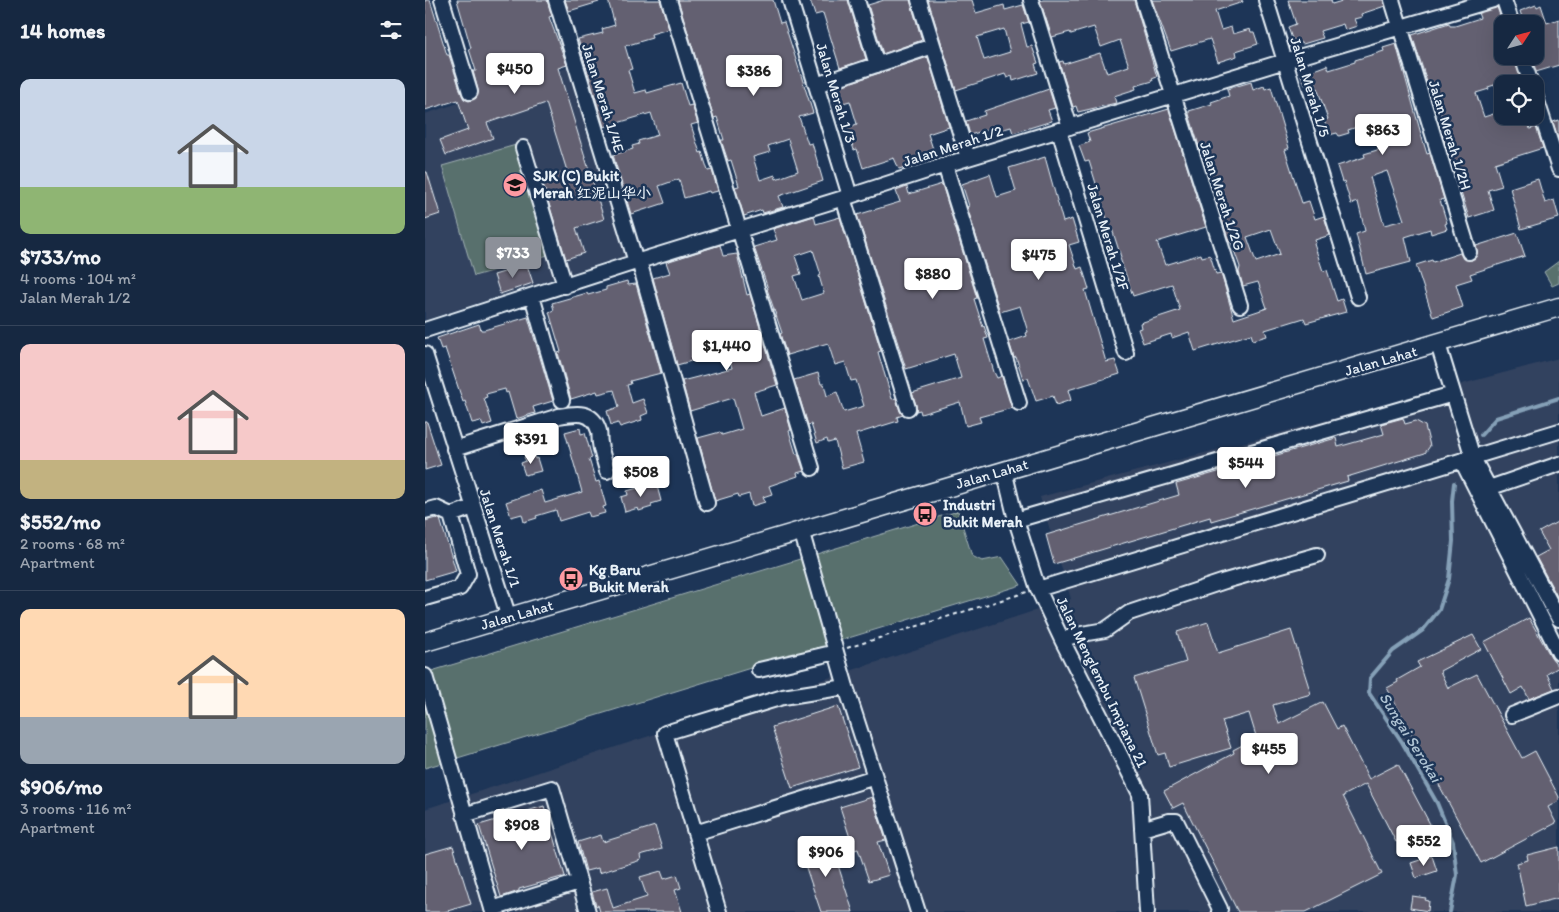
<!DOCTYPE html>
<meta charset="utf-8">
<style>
body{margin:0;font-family:Itim,"LXGW WenKai TC",sans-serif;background:#23344c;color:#f1f3f6;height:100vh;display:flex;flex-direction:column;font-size:19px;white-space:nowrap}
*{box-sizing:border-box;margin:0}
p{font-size:16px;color:#9ea6b1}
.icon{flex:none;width:28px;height:28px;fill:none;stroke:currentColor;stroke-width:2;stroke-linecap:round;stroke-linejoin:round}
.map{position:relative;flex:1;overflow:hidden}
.details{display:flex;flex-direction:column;background:#162841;width:425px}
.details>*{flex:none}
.needle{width:32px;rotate:54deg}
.fabs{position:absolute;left:1069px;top:15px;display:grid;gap:10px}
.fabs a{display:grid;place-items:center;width:50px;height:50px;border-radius:10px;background:#162841;box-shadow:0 5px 20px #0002,0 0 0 1px #35445a;font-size:25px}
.price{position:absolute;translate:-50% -42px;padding:0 11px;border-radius:5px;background:#fff;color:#222;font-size:16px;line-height:32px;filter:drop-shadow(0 1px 2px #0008)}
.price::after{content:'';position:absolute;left:50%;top:30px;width:15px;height:11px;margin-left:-8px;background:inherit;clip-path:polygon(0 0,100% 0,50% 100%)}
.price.current{background:#8c9099;color:#fff}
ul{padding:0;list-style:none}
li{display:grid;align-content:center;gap:10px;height:265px;padding:0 20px}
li+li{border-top:1px solid #35445a}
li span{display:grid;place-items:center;height:155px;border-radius:10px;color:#555}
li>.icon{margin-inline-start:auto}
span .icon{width:90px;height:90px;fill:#fffc;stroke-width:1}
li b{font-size:21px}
h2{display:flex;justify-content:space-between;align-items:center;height:60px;padding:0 20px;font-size:21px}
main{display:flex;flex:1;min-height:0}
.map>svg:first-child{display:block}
.built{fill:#32425f}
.green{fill:#58706d;stroke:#a0b0b2}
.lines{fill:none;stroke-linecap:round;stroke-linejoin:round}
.stream{stroke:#85a0b7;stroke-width:4}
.building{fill:#646071;stroke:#e8f1f8;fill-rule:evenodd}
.minor-casing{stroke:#e8f1f8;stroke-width:18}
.major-casing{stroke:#e8f1f8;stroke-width:21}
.path{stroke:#e8f1f8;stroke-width:2;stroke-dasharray:4 4;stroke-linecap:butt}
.minor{stroke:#1d3557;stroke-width:14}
.major{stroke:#1d3557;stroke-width:18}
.labels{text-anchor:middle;stroke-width:5;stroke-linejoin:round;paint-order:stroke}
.street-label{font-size:15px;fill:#e8f1f8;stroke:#1d3557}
.poi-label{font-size:15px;font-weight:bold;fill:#e8f1f8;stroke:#1d3557;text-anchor:start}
.water-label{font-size:16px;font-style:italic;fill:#aec2d2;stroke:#1d3557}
</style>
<main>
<section class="details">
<h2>14 homes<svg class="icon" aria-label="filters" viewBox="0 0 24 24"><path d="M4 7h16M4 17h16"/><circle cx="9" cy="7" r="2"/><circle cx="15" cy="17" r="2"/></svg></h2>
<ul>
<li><span style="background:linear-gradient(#c9d6e8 70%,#8fb573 0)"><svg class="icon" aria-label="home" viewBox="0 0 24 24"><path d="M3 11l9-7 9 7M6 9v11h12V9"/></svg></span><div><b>$733/mo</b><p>4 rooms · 104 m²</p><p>Jalan Merah 1/2</p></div></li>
<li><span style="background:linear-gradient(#f6c9c9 75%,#c2b280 0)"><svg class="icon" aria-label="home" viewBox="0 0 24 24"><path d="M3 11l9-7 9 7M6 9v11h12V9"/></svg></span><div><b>$552/mo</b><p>2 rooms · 68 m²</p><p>Apartment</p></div></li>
<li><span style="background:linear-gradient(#ffd9b3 70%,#9aa5b1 0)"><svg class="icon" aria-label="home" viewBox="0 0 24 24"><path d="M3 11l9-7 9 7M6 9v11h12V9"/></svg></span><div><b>$906/mo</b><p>3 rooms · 116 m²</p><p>Apartment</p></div></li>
</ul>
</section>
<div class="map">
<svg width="1134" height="912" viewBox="0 0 1134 912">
<rect width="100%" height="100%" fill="#1d3557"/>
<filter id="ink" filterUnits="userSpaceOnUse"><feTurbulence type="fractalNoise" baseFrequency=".02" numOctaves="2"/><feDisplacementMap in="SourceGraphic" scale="10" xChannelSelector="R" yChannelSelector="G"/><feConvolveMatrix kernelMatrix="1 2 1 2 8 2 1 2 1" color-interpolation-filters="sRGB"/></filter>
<g filter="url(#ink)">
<path class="built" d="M144,67l56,189 -200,64v-206z
M1134,358v554h-1134v-103l646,-210 -31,-102z"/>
<path class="green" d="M91,145l32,110 -74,21 -32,-110z
M1134,261v22l-7,3 -8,-14z
M533,511l14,45 10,5 20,-4 19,28 -596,183v-95z"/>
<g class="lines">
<path class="stream" d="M1056,435l15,-17 63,-20
M1025,912l7,-37 -4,-33 -16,-39 -35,-61 -33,-49 1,-15 23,-27 30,-21 16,-20 10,-31 4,-38 -1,-40 2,-18"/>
</g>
<path class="building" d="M0,0h5l17,55h2l13,40 2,4 5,2 7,-3 2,-8 -5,-19h3l-7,-22 2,-1 -14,-48h90l5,16 -3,1 18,48 -9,3 46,151 -28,9 8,25 -18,6 -22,-71 -1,-10 24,-7 -21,-68 -59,20 6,15 -47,17 -6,-15 28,-10 -10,-30 -33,10z
M140,0h33l1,2 -30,9z
M183,0h52l9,29 -18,5 1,4 -27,8 7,23 -4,1 7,23 11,-3 1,3 34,-10 7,23 4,-1 6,18 -7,2 9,28 2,-1 6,19 4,-1 6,21 -8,2 -1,-2 -25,7 -5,-19 -20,7 6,17 -34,11 -18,-59 20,-6 -1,-3 7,-2 -1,-3 20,-6 -7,-22 -47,14 -26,-88 25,-6 -1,-4 13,-4z
M253,0h95l7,23 4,-1 29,91 -14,4 9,27 4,-1 11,38 -44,15 4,11 -20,6 -1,-3 -18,6 -9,-29 4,-1 -8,-26 -3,1 -7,-21h3l-7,-23 -3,1zM363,139l10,32 -22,8 -1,-4 -15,5 -7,-23 17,-5 -2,-6z
M385,0h38l18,59 -26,9 -17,-55 -8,2z
M459,0h26l12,40 -39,14 -15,-49z
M503,0h44l4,13 28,-8 1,5 18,-5 6,17 -8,2 6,23 5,-1 6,17 -3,1 3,9 -25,8 -1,-5 -5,2 -2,-4 -49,16zM579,29l6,23 -26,8 -7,-23z
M618,0h91l23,77 -5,2 1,2 -18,5 1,3 -22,7 2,7 -38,9 -2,-6 -3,1 -14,-45 4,-1 1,3 36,-11 7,20 22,-7 -9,-26 -19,7 -7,-20 -23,7 -1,-2 -18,5 -12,-36z
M727,0h90l1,2 -28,9 6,19 10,-3 2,7 17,-5 1,3h3l4,12 -22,7 1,5 -19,6 -8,-23 -39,12z
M863,0h43l1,4 13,-4h38l2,6 -24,8 1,3 -8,2 3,7 -12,4 -2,-6 -23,7 3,7 -20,6 -11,-5 -4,-12 8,-3z
M1111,5l1,2 4,-2 6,18 12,-4v46l-23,7 -4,-15 3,-1v-32h-11l-4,-13z
M1072,7l6,17v32h10l7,21 -32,10 1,2 -13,4 8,24 19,-6v5h23l4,13 6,-2 7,21 -48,15 7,23 -14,4 6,20 -25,8 -27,-85 4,-1 -9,-29 -3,1 -22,-69 37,-12 1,3h5l25,-8 -2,-5z
M971,44l27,97 4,13 3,-1 14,46 -4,1 7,23 -2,1 2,5 -16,5 -1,-5 -25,8 6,25 -45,12 -10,-40 9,-3 -7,-29 -7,2 -7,-23 -2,1 -5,-16 28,-9 -1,-3 23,-7 -7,-25 -7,2 -1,-2 -24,8 1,3 -10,3 -2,-3 -8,2 -5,-15 4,-1 -13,-37 -10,3 -4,-10 26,-10 2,5 26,-8v-2l29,-9 -1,-3zM962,171l17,49 -20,5 -14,-48z
M503,57l21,70 -21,7 6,18 -10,3 2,5 -27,9 -5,-11 -31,10 -6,-19 -3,1 -7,-22 10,-4 -7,-23 -14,4 -5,-16z
M826,82l2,8 11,-4 1,3 6,-2 18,61 -4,2 17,53 7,-2 6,18 9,-3 6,19 -15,5 1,3 -2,1 9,27 4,-1 10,31 5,-2 4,13 -40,11 -2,-5 -39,12 2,6 -14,4 -2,-6 -56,17 -6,-19 -17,6 -1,-4 -28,9 -5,-14 3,-1 -1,-5 40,-13 -8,-26 -39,12 -13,-38 1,-1 -9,-28h-2l-21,-68 -4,1 -6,-16 11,-4 -3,-9 82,-24 37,118 -49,15 8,23 36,-11 1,3 8,-2 6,19 5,-1 13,46 33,-11 -9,-26 -15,4 -4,-14 1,-5 -9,-25h-2l-40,-128v-3l23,-7 -1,-2 18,-6 -2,-7zM846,229l9,25 -24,8 -9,-25z
M624,89l6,19 -7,2 4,11 -39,12 -2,-6 -21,6 -1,-4 -19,6 -4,-14 19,-6 -1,-4z
M1134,120v20l-6,-18z
M620,157l18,65 9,-3 7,23 -10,3 8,24 5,-2 7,22 -4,1 21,72 9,-2 5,14 -52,16 3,10 -15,5 -3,-9 -17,5 -8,-23 -5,1 -7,-22 -2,1 -5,-16 18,-6 -1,-3 2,-1 -8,-26 -20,6 -33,-105 2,-1 -7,-22 28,-10 7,23 19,-6 -7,-23z
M0,172h2l13,42 -15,5z
M1113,179l7,24 9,-3 5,18 -38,11 -11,-41z
M517,184l35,114 -3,1 9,28 1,-1 4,12 -4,1 10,33 3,6 5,-2 10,32 -33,9 2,5 -15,4 -6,-24 -39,12 -1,-4 -4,1v-6l-4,-12 49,-15 -7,-24 -48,15 -49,-154 43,-13 -4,-11 11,-4 2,7z
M389,216l2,8 24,-7 41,134 -3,1 14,47 4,-1 4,13 3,4 -6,2 1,4 -42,13 8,28 -22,6 -7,-27 -7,2 -1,-4 -10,4 -6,-19 -3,1 -14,-45 24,-7 3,11h3l3,12 10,-4 7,20 20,-6 -8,-26 -5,1 -6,-19 -10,3 -7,-22 -41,12 -7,-21 2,-1 -15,-44h1l-14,-42 23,-7 -4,-11zM388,250l8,25 -2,1 5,17 -22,7 -8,-24 7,-2 -6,-18z
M1092,233l8,23 -55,18 2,5 -16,5 7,23 -30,10 -17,-52 16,-5 1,2 27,-9 3,6 9,1 5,-6 -1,-8z
M295,245l3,11 14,-2 10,41 3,-1 27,91 -23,7 7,24 24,-8 6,22 -2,1 7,23h2l6,17 -7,2 1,3 -29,10 3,8 -9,3 2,5 -13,4 -3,-12 -10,3 -1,-3 -23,7 -17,-63 22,-6 2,3 20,-6 -9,-31 -43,13 -8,-30 50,-13 -5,-17 -50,14 -24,-87 17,-5 -4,-11z
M102,265l6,18 -33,11 -6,-19z
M202,281l1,4 8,-1 25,89 -31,8 1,3 -4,1 5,18 11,-4 5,14 -7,3 1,4 -22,7 -2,-4 -7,2 -4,-14 12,-4 -5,-17 -16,4 -1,-3 -26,8 -13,-46 3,-1 -12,-40 5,-2 -2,-7 35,-10 1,2 18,-5v-3z
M103,317l25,84 -20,6 2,6 -19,6 -8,-27 -2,1 -1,-4 -19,5 1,3 -3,1 8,25 -9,3 -2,-5 -9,2 -7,-22 -2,1 -18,-54 -4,1 -4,-11 42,-14 2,6h3z
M978,418l2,6 11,-3 9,5 5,20 -5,7 -78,24 1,4 -137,40 -1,-4 -156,47 -8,-29 133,-40 -3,-11 160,-46 2,9 46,-13 -3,-10z
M0,422h2l14,43 -16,5z
M155,428l1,6 4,-1 7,25 -3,1 7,23 3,-1 7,25 -3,1 2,6 -15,4 -2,-5 -29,9 -3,-11 -20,6 1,2 -13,4 -2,-8 -11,3 -5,-15 35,-12 4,13 37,-11 -17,-60z
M109,454l1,5 2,-1 4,13 -16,4 -4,-12 5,-2 -2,-4z
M226,484l1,3 5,-1 4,15 -10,3 1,3 -13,4 -1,-3 -13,4 -4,-15 7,-2 -1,-4z
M11,518l4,1 16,52 -31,9v-59z
M1134,521v79l-23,-43 13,-7 -10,-18z
M1104,618l22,39 8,10 -12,7 7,15 -25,10 -6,-12 -12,7 -27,-52z
M783,622l10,31 73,-23 20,64 -38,11 6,19 44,-22 14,27 5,-3 27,53 29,-15 32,60 -34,18 -30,-58 -23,12 39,78 -76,38h-68l-55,-109 -10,5 -9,-17 70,-38 -1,-3 19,-10 -1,-2 5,-2 -7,-23 -27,8 9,27 -62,19 -4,-14 -7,2 -24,-77 52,-16 -9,-30z
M1048,635l8,14 -41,22 8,17 29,-14 45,84 13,-7 24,46v4l-11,6 8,16 -75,40 -94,-175 11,-6 -1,-2 23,-13 -3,-5z
M413,706l20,61 -66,21 -20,-61z
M447,797l14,43 -8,2 11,33 -20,6 -11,-32 -4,1 -14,-43z
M119,806l21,70 -46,13v2l-18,6 -22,-72z
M230,826l7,23 -22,6 1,5 -42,13 -1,-5 -12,3 -8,-29 23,-7 2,7z
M405,840l23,72h-32l-21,-62z
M28,846l18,58 -27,8h-19v-58z
M1134,847v51l-33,8 -9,-43 11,-3 -1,-5z
M1007,856l5,15 -21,7 -5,-15z
M236,871l3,8 13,-4 4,13 -6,2 7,22h-82l-2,-7 -2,1 -4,-14 15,-4 6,20 34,-11 -7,-20z
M987,896l14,2 -1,2 4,1 -1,10 -18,-3z"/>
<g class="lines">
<defs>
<path id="minor" d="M17,0l28,92
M131,0l80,262
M244,0l143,468
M365,0l60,196
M432,0l20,65
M494,0l49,158
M606,0l39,127
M718,0l97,305
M841,0l92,297
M967,0l77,252
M1079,0l8,24
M1097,56l9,28
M391,85l117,-39
M1110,95l24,74
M634,130l67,223
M98,148l42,138
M520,165l74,238
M418,198l65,210
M214,261l68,242
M107,296l30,104
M0,330l214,-69 211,-65 95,-31 340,-104 208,-61
M1013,344l35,114 86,161
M0,354l84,264
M29,449l105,-33c17,-3 34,-6 40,15 1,4 0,8 1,12 1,9 5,19 7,28
M1037,461l97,192
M579,470l12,50 22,69 24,51 78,154 7,118
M1064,488l70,-24
M0,511l11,-3 15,7
M591,520l437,-126
M613,589l521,-158
M0,598l35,-10 8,-14 -17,-59 22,-8
M637,640l14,-5 29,-5 24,-17 96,-32 92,-26
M334,670l77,-18
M0,676l68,236
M1087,715l47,-19
M450,777l43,135
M39,815l88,-27 36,124
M717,829l27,-8h7l44,88 -1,3
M270,833l180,-56 -29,-90 -45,-157
M67,909l87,-27
M294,912l-54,-179 118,-36 63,-10"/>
<path id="major" d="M0,642l1134,-335"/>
</defs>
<use href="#minor" class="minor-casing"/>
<use href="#major" class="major-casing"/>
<path class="path" d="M422,648l180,-56"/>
<use href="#minor" class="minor"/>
<use href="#major" class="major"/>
</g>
</g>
<defs>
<symbol id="school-disc" viewBox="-11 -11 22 22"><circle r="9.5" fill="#ff9aa2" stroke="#1d3557"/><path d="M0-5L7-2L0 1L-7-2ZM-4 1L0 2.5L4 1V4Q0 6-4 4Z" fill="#111"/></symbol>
<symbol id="bus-disc" viewBox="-11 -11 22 22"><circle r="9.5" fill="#ff9aa2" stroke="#1d3557"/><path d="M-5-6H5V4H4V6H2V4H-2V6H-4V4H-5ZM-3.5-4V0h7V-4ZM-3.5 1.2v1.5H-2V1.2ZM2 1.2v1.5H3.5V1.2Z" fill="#111"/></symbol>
</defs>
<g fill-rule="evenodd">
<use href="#school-disc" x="76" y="171" width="28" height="28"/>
<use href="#bus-disc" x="486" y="500" width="28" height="28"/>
<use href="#bus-disc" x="132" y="565" width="28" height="28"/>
</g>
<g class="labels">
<g class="street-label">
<text transform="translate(885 87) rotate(73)" y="5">Jalan Merah 1/5</text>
<text transform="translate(411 93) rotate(73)" y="5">Jalan Merah 1/3</text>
<text transform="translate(178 98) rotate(73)" y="5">Jalan Merah 1/4E</text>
<text transform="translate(1025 135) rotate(73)" y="5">Jalan Merah 1/2H</text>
<text transform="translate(528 146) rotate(-18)" y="5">Jalan Merah 1/2</text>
<text transform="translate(797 196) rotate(72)" y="5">Jalan Merah 1/2G</text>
<text transform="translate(683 237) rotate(73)" y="5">Jalan Merah 1/2F</text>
<text transform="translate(956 361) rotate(-16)" y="5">Jalan Lahat</text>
<text transform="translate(567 474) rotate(-16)" y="5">Jalan Lahat</text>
<text transform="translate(75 538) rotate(72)" y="5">Jalan Merah 1/1</text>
<text transform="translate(92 615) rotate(-16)" y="5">Jalan Lahat</text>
<text transform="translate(677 682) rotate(64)" y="5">Jalan Menglembu Impiana 21</text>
</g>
<g class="poi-label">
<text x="108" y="181">SJK (C) Bukit<tspan x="108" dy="17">Merah 红泥山华小</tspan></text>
<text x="518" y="510">Industri<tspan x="518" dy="17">Bukit Merah</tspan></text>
<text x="164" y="575">Kg Baru<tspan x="164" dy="17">Bukit Merah</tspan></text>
</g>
<g class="water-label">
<text transform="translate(986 737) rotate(58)" y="6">Sungai Serokai</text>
</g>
</g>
</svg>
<div class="fabs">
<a><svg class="needle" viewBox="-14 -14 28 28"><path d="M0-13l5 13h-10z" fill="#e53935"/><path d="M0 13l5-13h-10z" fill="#9ea6b1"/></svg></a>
<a><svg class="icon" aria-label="locate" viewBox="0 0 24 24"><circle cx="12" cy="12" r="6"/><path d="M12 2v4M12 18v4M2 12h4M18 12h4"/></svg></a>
</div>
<b class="price" style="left:90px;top:95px">$450</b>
<b class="price" style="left:329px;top:97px">$386</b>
<b class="price" style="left:958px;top:156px">$863</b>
<b class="price current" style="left:88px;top:279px">$733</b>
<b class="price" style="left:614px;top:281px">$475</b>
<b class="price" style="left:508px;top:300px">$880</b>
<b class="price" style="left:302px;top:372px">$1,440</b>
<b class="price" style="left:106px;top:465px">$391</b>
<b class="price" style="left:821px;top:489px">$544</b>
<b class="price" style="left:216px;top:498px">$508</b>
<b class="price" style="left:844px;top:775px">$455</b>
<b class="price" style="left:97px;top:851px">$908</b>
<b class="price" style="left:999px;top:867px">$552</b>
<b class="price" style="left:401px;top:878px">$906</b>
</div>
</main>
